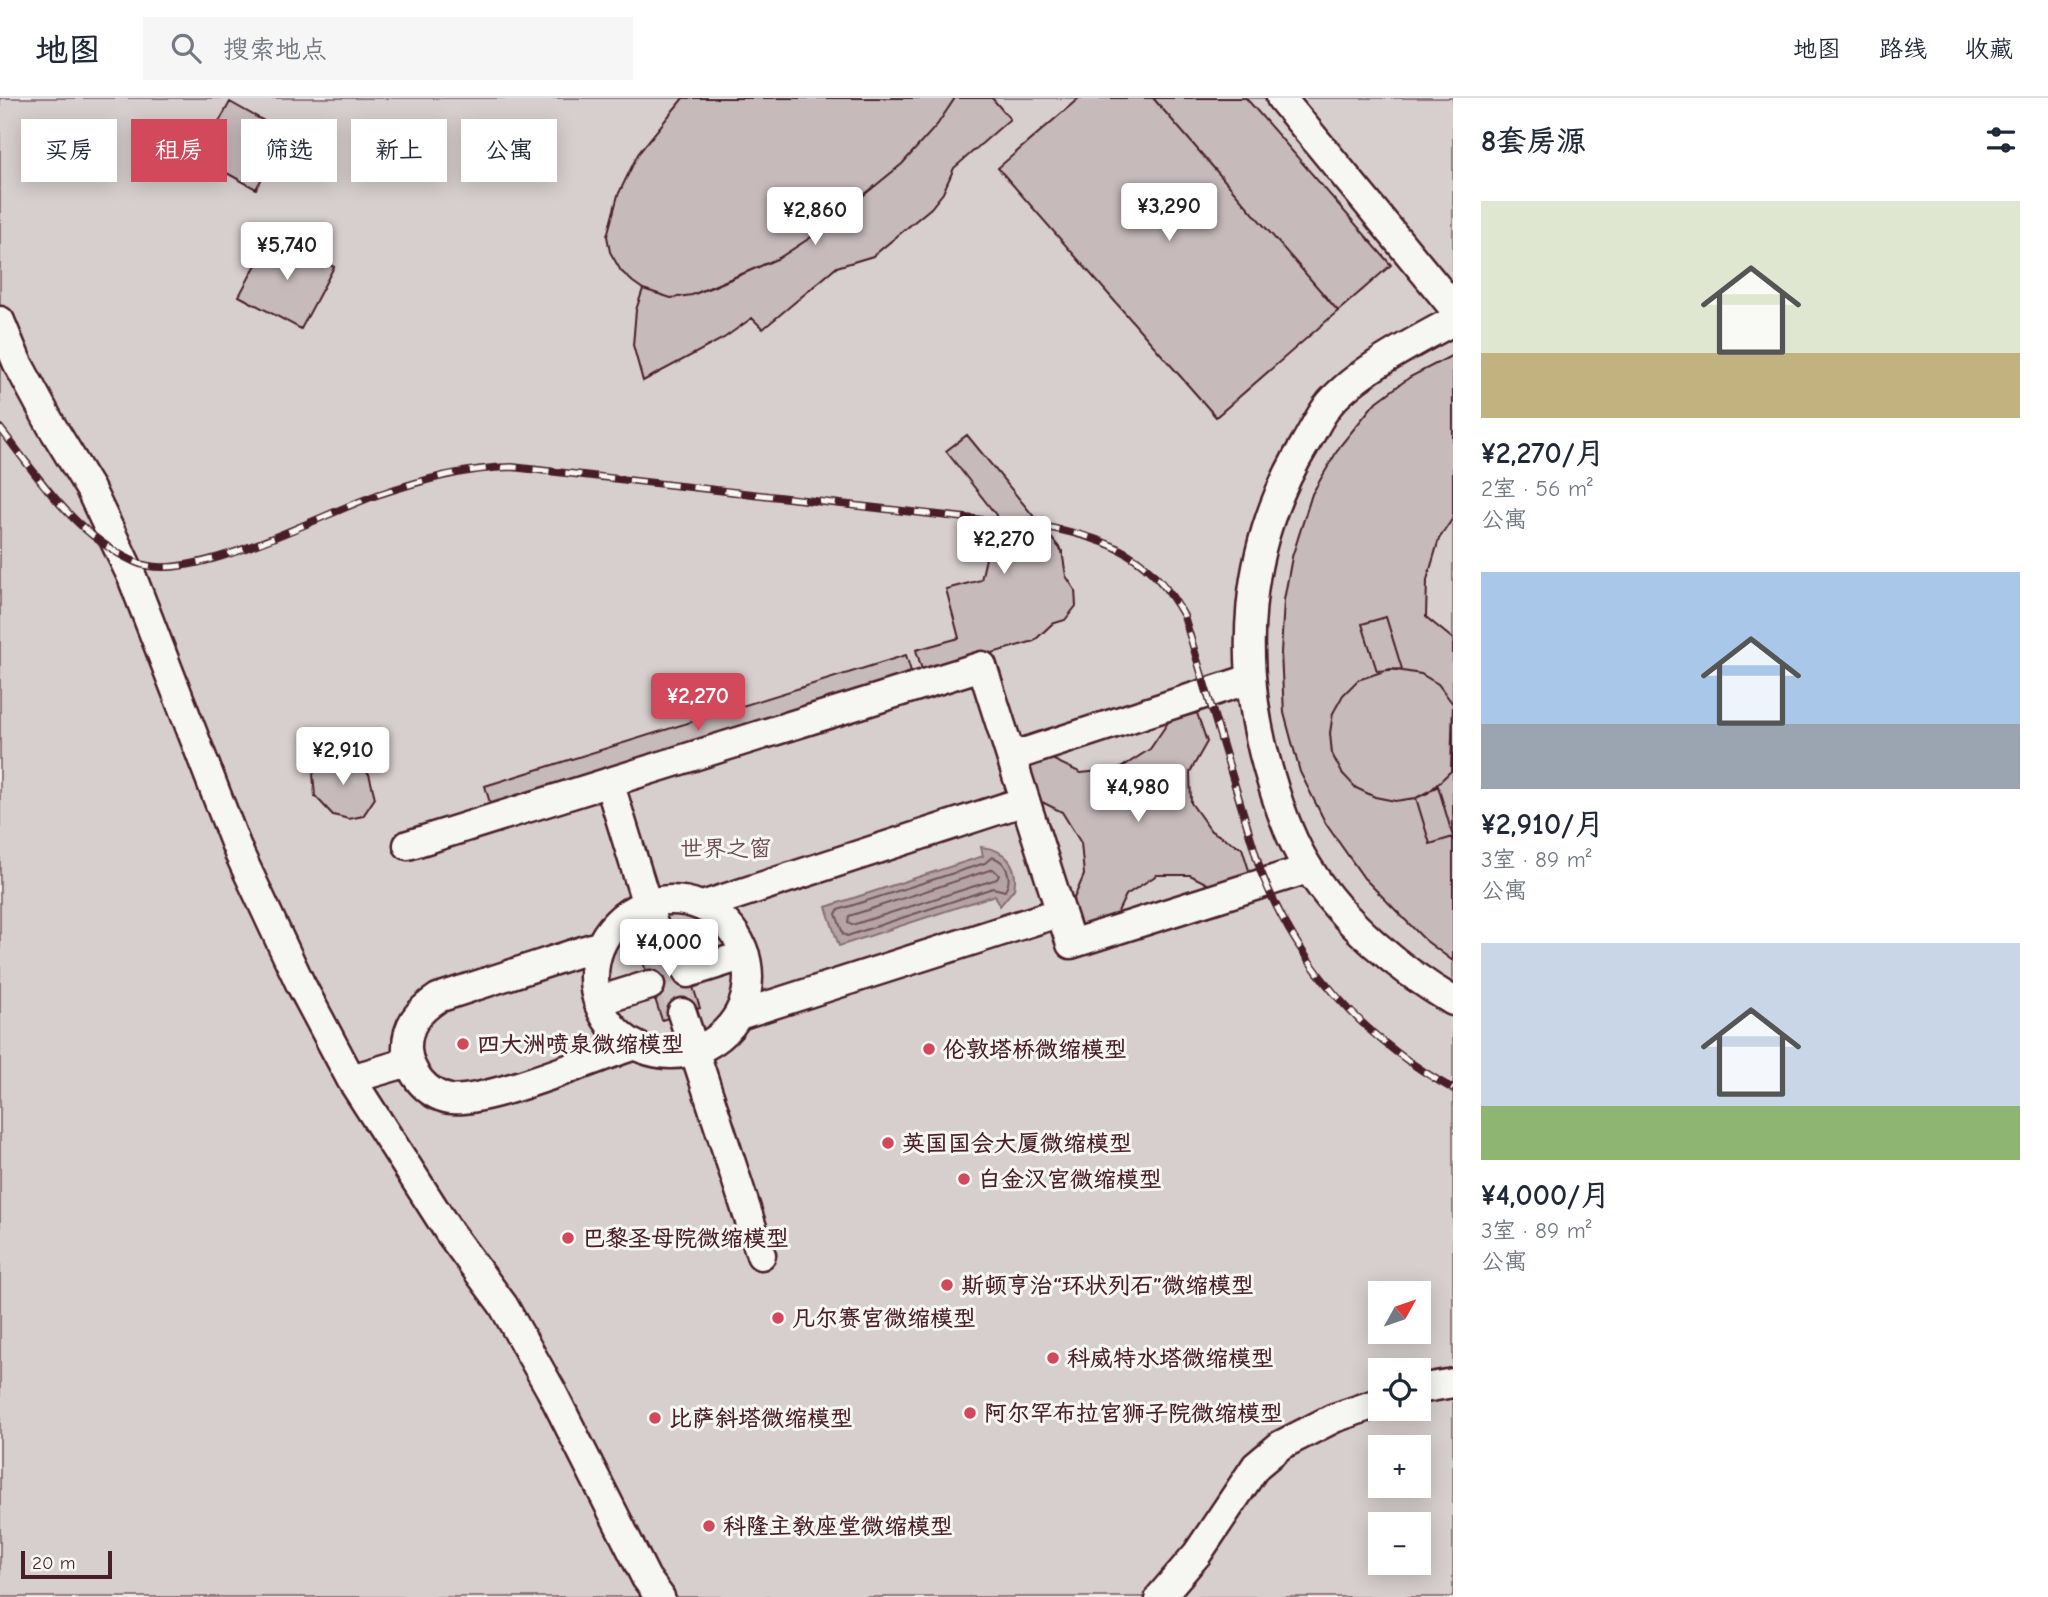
<!DOCTYPE html>
<html lang="zh">
<meta charset="utf-8">
<style>
body{margin:0;font-family:"Comic Neue","LXGW WenKai TC",sans-serif;background:#f6f6f7;color:#1f2937;height:100vh;display:flex;flex-direction:column;font-size:26px;white-space:nowrap}
*{box-sizing:border-box;margin:0}
p{font-size:23px;color:#747a83}
.icon{flex:none;width:38px;height:38px;fill:none;stroke:currentColor;stroke-width:2;stroke-linecap:round;stroke-linejoin:round}
.map{position:relative;flex:1;overflow:hidden}
.sheet{display:flex;flex-direction:column;background:#fff;width:595px}
.sheet>*{flex:none}
.banner{position:absolute;left:21px;top:21px;width:665px;height:63px;display:flex;gap:14px}
.needle{width:46px;rotate:50deg}
.controls{position:absolute;left:1368px;top:1183px;display:grid;gap:14px}
.controls a{display:grid;place-items:center;width:63px;height:63px;border-radius:0px;background:#fff;box-shadow:0 4px 18px #0003;font-size:35px}
.scale{position:absolute;left:21px;bottom:18px;width:91px;box-sizing:border-box;padding-left:7px;border:4px solid #4a1f2b;border-top:0;font-size:19px;line-height:24px;white-space:nowrap;color:#4a1f2b;-webkit-text-stroke:5px #f6f6f2;paint-order:stroke}
.price{position:absolute;translate:-50% -60px;padding:0 16px;border-radius:7px;background:#fff;color:#222;font-size:23px;line-height:46px;filter:drop-shadow(0 2px 4px #0008)}
.price::after{content:'';position:absolute;left:50%;top:42px;width:21px;height:16px;margin-left:-10px;background:inherit;clip-path:polygon(0 0,100% 0,50% 100%)}
.price.selected{background:#d1495b;color:#fff}
ul{padding:0;list-style:none}
li{display:grid;align-content:center;gap:14px;height:371px;padding:0 28px}
li span{display:grid;place-items:center;height:217px;border-radius:0px;color:#555}
li>.icon{margin-inline-start:auto}
span .icon{width:126px;height:126px;fill:#fffc;stroke-width:1}
li b{font-size:30px}
h2{display:flex;justify-content:space-between;align-items:center;height:84px;padding:0 28px;font-size:30px}
.tag{padding:0 24px;border-radius:0px;background:#fff;box-shadow:0 4px 18px #0003;font-size:24px;line-height:63px}
.tag.selected{background:#d1495b;color:#fff}
header{display:flex;align-items:center;gap:42px;box-sizing:border-box;height:98px;padding:0 35px;background:#fff;border-bottom:2px solid #e0e1e3}
header strong{font-size:33px}
nav{display:flex;gap:38px;margin-inline-start:auto;font-size:24px}
.search{width:490px;height:63px;background:#f6f6f7;display:flex;align-items:center;gap:18px;box-sizing:border-box;padding:0 24px;border-radius:0px;color:#747a83;font-size:26px}
main{display:flex;flex:1;min-height:0}
.map>svg:first-child{display:block}
.green{fill:#d7cfce;stroke:#90777c;stroke-width:2;fill-rule:evenodd}
.water{fill:#b4a4a5;stroke:#8a6f74;stroke-width:2}
.lines{fill:none;stroke-linecap:round;stroke-linejoin:round}
.shore{stroke:#74545c;stroke-width:2}
.building{fill:#c6babb;stroke:#4a1f2b;stroke-width:2}
.street-tunnel{stroke:#cec4c4;stroke-width:28;stroke-dasharray:28 14;stroke-linecap:butt}
.street-casing{stroke:#4a1f2b;stroke-width:33}
.street{stroke:#f6f6f2;stroke-width:28}
.rail-casing{stroke:#4a1f2b;stroke-width:8}
.rail{stroke:#f6f6f2;stroke-width:5;stroke-dasharray:16;stroke-linecap:butt}
.poi-dot{fill:#d1495b;stroke:#f6f6f2;stroke-width:2.5}
.labels{text-anchor:middle;stroke-width:6;stroke-linejoin:round;paint-order:stroke}
.park-label{font-size:23px;fill:#6d4b54;stroke:#f6f6f2}
.poi-label{font-size:23px;font-weight:bold;fill:#4a1f2b;stroke:#f6f6f2;text-anchor:start}
</style>
<header>
<strong>地图</strong>
<div class="search"><svg class="icon" aria-label="search" viewBox="0 0 24 24"><circle cx="10" cy="10" r="6"/><path d="M15 15l6 6"/></svg>搜索地点</div>
<nav><a>地图</a><a>路线</a><a>收藏</a></nav>
</header>
<main>
<div class="map">
<svg width="1453" height="1499" viewBox="0 0 1453 1499">
<rect width="100%" height="100%" fill="#efedea"/>
<filter id="ink" filterUnits="userSpaceOnUse"><feTurbulence type="fractalNoise" baseFrequency=".0143" numOctaves="2"/><feDisplacementMap in="SourceGraphic" scale="14" xChannelSelector="R" yChannelSelector="G"/><feConvolveMatrix kernelMatrix="1 2 1 2 8 2 1 2 1" color-interpolation-filters="sRGB"/></filter>
<g filter="url(#ink)">
<path class="green" d="M0,0h1453v1499h-1453zM1381,1195h38v39h-38zM1381,1272h38v39h-38zM1381,1349h38v39h-38zM1381,1426h38v39h-38z"/>
<path class="water" d="M981,749c24,2 38,18 33,42l-14,17 -5,-11 -156,51 -13,-39 157,-51z"/>
<g class="lines">
<path class="shore" d="M992,759c15,4 21,21 13,34l-12,-3 -146,48 -4,-2 -7,-20 2,-4 147,-47z
M993,771l6,6 -2,4 -145,46 -4,-2 1,-7z"/>
</g>
<path class="building" d="M683,0h272l-18,27 -35,39 -86,70 -37,24 -64,28 -23,9 -21,3 -28,-9 -10,-7 -12,-11 -11,-19 -3,-16 11,-41 20,-41z
M955,0h37l18,21 -56,49 -11,25 -12,15 -58,48 -36,11 -74,62 -11,-11 -28,20 -81,43 -10,-36 3,-35 7,-21 28,9 21,-3 87,-37 37,-24 86,-70 35,-39z
M1079,0h74l185,213 -122,106 -218,-249z
M1153,0h93l145,167 -53,46z
M230,4l57,32 -31,55 -57,-31z
M272,137l62,32 -33,62 -62,-33z
M1453,257v163l-14,21 -12,41 -1,37 27,22v322l-28,-21 -61,-62 -38,-54 -26,-52 -16,-59 -3,-60 3,-53 8,-43 20,-63 28,-48 34,-42 36,-27z
M967,337l95,116 4,25 9,14 1,16 -11,14 -13,4 -18,17 -111,32 -7,-23 43,-12 -13,-49 35,-9 15,-65 -50,-64z
M1386,519l16,52 -25,2 -15,-47z
M906,557l7,23 -421,132 -7,-24z
M1390,571l31,5 17,10 15,20 -2,67 -23,22 -12,5 -21,3 -20,-4 -19,-9 -14,-15 -10,-19 -2,-21 3,-20 10,-18 15,-15z
M1197,615l10,29 -17,30 1,31 20,28 31,17 10,32 -33,10 -29,-15h-33l-31,20 -15,31 -30,10 -10,-31 13,-30 -3,-32 -19,-31 -28,-14 -9,-29 27,-10 29,14 38,-4 31,-20 19,-28z
M331,658l19,2 19,16 6,24 -12,18 -14,3 -16,-4 -18,-19 -2,-22 8,-12z
M1438,688l15,51 -23,7 -14,-46z
M677,840l23,70 -38,12 -23,-70z"/>
<g class="lines">
<path class="street-tunnel" d="M659,845l23,70"/>
<defs>
<path id="street" d="M1281,0l172,209
M0,223l17,41 34,63 39,64 42,88 107,276 61,130 51,96 98,153 54,73 48,85 95,188 14,19
M1453,223c-39,21 -94,49 -123,82 -10,12 -17,28 -25,41 -62,102 -69,219 -35,332 9,31 21,66 39,93 34,54 90,100 144,132
M1011,659l239,-78
M609,684l50,161
M408,747l574,-179 89,278 237,-75
M594 879a77 77 0 1 1 154 0a77 77 0 1 1-154 0Z
M702,808l323,-105
M601,847l-163,53c-20,13 -32,28 -31,52 2,23 20,45 43,49 35,5 145,-41 185,-54
M688,875l57,-18
M598,903l52,-16
M682,915l79,242
M739,917l322,-103
M351,981l58,-17
M1419,1291l34,-6
M1160,1499l37,-43 59,-88 25,-21 53,-27 47,-16"/>
</defs>
<use href="#street" class="street-casing"/>
<use href="#street" class="street"/>
<defs>
<path id="rail" d="M0,330c39,50 75,107 135,134 53,25 186,-48 242,-67 45,-15 88,-27 135,-28l534,60c65,12 105,29 138,89l77,256c38,94 103,168 192,217"/>
</defs>
<use href="#rail" class="rail-casing"/>
<use href="#rail" class="rail"/>
</g>
</g>
<g class="poi-dot">
<circle cx="463" cy="946" r="7"/>
<circle cx="929" cy="951" r="7"/>
<circle cx="888" cy="1045" r="7"/>
<circle cx="964" cy="1081" r="7"/>
<circle cx="568" cy="1140" r="7"/>
<circle cx="947" cy="1187" r="7"/>
<circle cx="778" cy="1220" r="7"/>
<circle cx="1053" cy="1260" r="7"/>
<circle cx="970" cy="1315" r="7"/>
<circle cx="655" cy="1320" r="7"/>
<circle cx="709" cy="1428" r="7"/>
</g>
<g class="labels">
<g class="park-label">
<text x="726" y="758">世界之窗</text>
</g>
<g class="poi-label">
<text x="477" y="954">四大洲喷泉微缩模型</text>
<text x="943" y="959">伦敦塔桥微缩模型</text>
<text x="902" y="1053">英国国会大厦微缩模型</text>
<text x="978" y="1089">白金汉宫微缩模型</text>
<text x="582" y="1148">巴黎圣母院微缩模型</text>
<text x="961" y="1195">斯顿亨治“环状列石”微缩模型</text>
<text x="792" y="1228">凡尔赛宫微缩模型</text>
<text x="1067" y="1268">科威特水塔微缩模型</text>
<text x="984" y="1323">阿尔罕布拉宫狮子院微缩模型</text>
<text x="669" y="1328">比萨斜塔微缩模型</text>
<text x="723" y="1436">科隆主教座堂微缩模型</text>
</g>
</g>
</svg>
<div class="controls">
<a><svg class="needle" viewBox="-14 -14 28 28"><path d="M0-13l5 13h-10z" fill="#e53935"/><path d="M0 13l5-13h-10z" fill="#747a83"/></svg></a>
<a><svg class="icon" aria-label="locate" viewBox="0 0 24 24"><circle cx="12" cy="12" r="6"/><path d="M12 2v4M12 18v4M2 12h4M18 12h4"/></svg></a>
<a>+</a>
<a>−</a>
</div>
<div class="scale">20 m</div>
<b class="price" style="left:1169px;top:145px">¥3,290</b>
<b class="price" style="left:815px;top:149px">¥2,860</b>
<b class="price" style="left:287px;top:184px">¥5,740</b>
<b class="price" style="left:1004px;top:478px">¥2,270</b>
<b class="price selected" style="left:698px;top:635px">¥2,270</b>
<b class="price" style="left:343px;top:689px">¥2,910</b>
<b class="price" style="left:1138px;top:726px">¥4,980</b>
<b class="price" style="left:669px;top:881px">¥4,000</b>
<div class="banner">
<a class="tag">买房</a>
<a class="tag selected">租房</a>
<a class="tag">筛选</a>
<a class="tag">新上</a>
<a class="tag">公寓</a>
</div>
</div>
<section class="sheet">
<h2>8套房源<svg class="icon" aria-label="filters" viewBox="0 0 24 24"><path d="M4 7h16M4 17h16"/><circle cx="9" cy="7" r="2"/><circle cx="15" cy="17" r="2"/></svg></h2>
<ul>
<li><span style="background:linear-gradient(#dfe7d0 70%,#c2b280 0)"><svg class="icon" aria-label="home" viewBox="0 0 24 24"><path d="M3 11l9-7 9 7M6 9v11h12V9"/></svg></span><div><b>¥2,270/月</b><p>2室 · 56 m²</p><p>公寓</p></div></li>
<li><span style="background:linear-gradient(#a9c7e8 70%,#9aa5b1 0)"><svg class="icon" aria-label="home" viewBox="0 0 24 24"><path d="M3 11l9-7 9 7M6 9v11h12V9"/></svg></span><div><b>¥2,910/月</b><p>3室 · 89 m²</p><p>公寓</p></div></li>
<li><span style="background:linear-gradient(#c9d6e8 75%,#8fb573 0)"><svg class="icon" aria-label="home" viewBox="0 0 24 24"><path d="M3 11l9-7 9 7M6 9v11h12V9"/></svg></span><div><b>¥4,000/月</b><p>3室 · 89 m²</p><p>公寓</p></div></li>
</ul>
</section>
</main>
